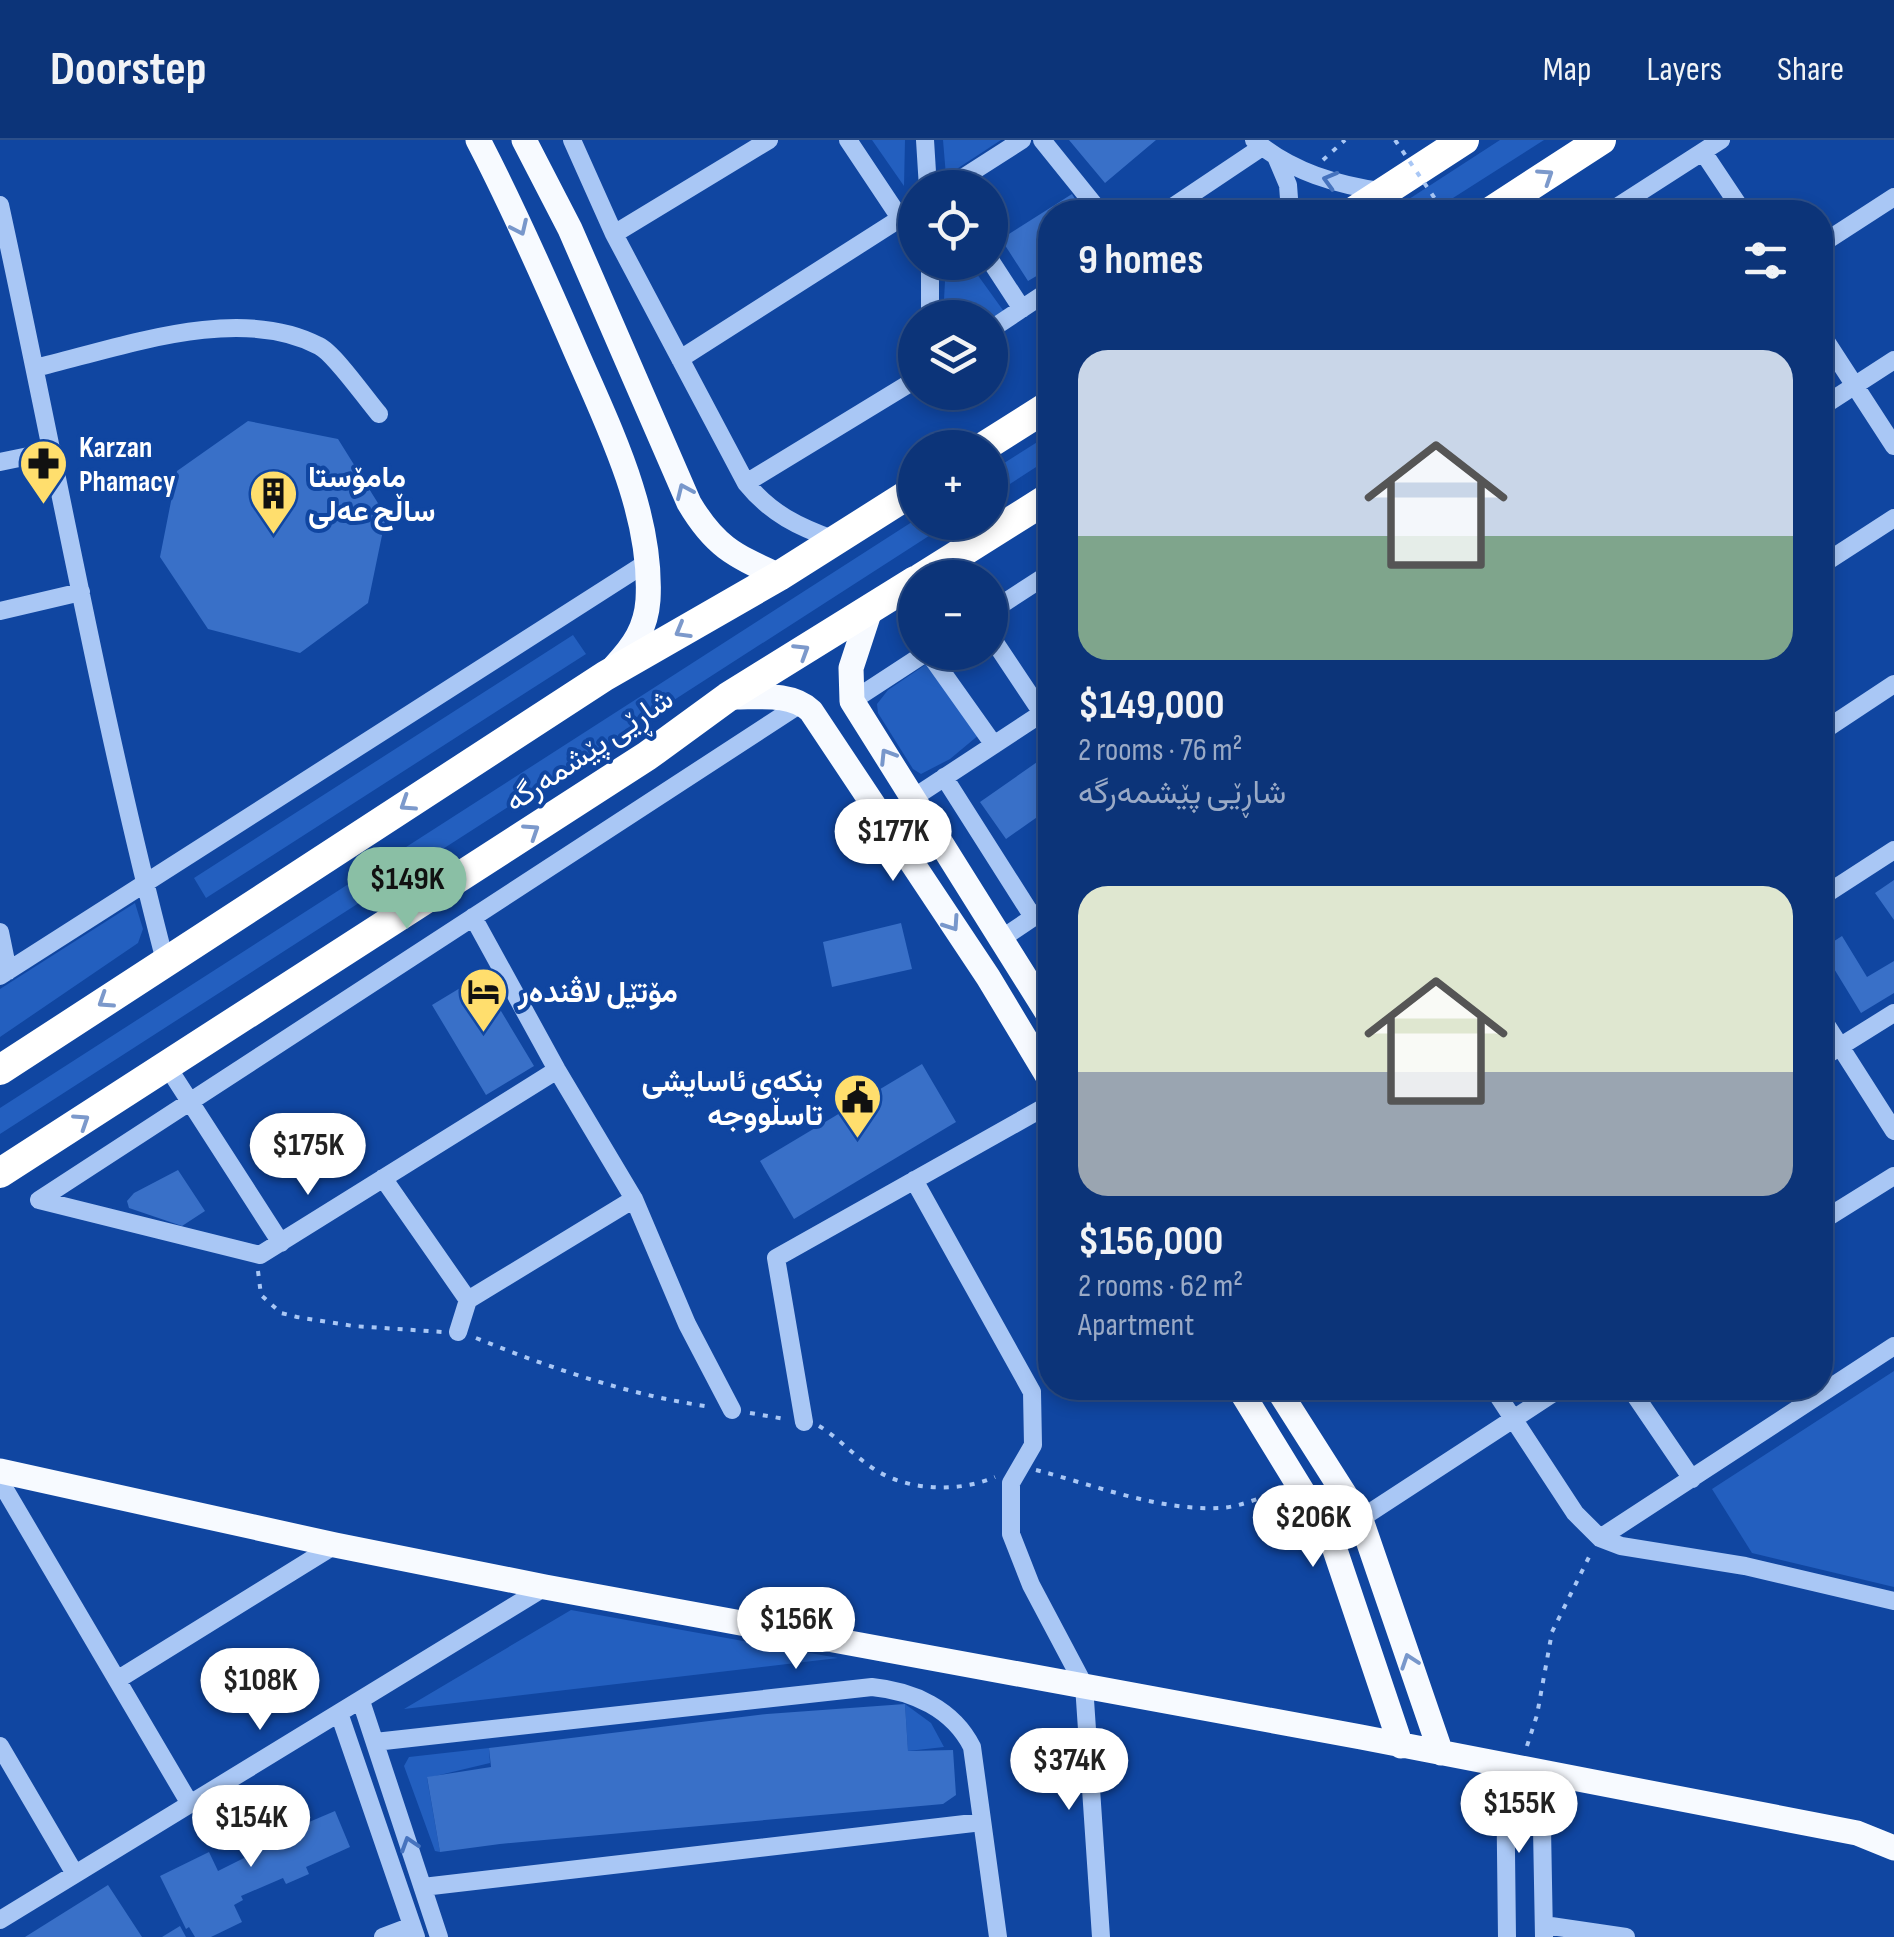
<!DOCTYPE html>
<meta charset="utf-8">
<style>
body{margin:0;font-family:"Sofia Sans Condensed",Vazirmatn,sans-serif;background:#153c7e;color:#f1f3f6;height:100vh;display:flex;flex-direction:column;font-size:38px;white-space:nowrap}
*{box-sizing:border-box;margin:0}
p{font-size:32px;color:#9aaac6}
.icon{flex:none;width:55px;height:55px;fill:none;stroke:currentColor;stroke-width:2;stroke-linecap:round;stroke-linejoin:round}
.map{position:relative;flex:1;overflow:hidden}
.sheet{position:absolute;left:1038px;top:60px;width:795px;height:1200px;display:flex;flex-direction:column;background:#0c3479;border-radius:40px;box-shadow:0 5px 15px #0003,0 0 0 2px #2c4f8a}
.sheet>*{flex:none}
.controls{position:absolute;left:898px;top:30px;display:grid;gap:20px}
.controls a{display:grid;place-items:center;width:110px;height:110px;border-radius:50%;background:#0c3479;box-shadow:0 5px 15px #0003,0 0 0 2px #2c4f8a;font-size:50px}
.price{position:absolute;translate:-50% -85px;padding:0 22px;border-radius:35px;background:#fff;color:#222;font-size:32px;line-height:65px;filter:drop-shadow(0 2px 5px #0008)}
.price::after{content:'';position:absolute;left:50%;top:60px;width:30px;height:22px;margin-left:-15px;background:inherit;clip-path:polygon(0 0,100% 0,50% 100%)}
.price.on{background:#8abfa5;color:#111}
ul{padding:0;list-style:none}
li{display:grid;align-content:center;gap:20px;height:530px;padding:0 40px}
li span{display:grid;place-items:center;height:310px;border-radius:30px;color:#555}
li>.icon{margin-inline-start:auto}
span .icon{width:180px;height:180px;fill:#fffc;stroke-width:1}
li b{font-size:42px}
h2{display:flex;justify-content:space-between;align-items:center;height:120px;padding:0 40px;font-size:42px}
header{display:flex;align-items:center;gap:60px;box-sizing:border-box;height:140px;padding:0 50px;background:#0c3479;border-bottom:2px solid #2c4f8a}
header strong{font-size:48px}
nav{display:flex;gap:55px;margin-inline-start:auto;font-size:35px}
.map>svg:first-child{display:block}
.green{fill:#235fbf}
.building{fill:#3970c8}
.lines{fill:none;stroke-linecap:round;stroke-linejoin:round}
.path{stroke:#a9c7f5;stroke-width:4;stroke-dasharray:5 8;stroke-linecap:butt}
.minor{stroke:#a9c7f5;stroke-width:18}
.major{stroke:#f7faff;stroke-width:25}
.highway{stroke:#fff;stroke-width:30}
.path-bridge{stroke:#a9c7f5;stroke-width:4;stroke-dasharray:5 8;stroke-linecap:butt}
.oneway{stroke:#7c99cb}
.oneway2{stroke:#4673be}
.oneway3{stroke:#7897cb}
.labels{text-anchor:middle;stroke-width:8;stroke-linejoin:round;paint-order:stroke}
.poi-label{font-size:30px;font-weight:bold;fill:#fff;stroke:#1046a1;text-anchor:start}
.street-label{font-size:30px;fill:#fff;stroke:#1046a1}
</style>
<header>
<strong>Doorstep</strong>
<nav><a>Map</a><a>Layers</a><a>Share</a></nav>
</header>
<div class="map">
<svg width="1894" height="1797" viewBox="0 0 1894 1797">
<rect width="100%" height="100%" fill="#1046a1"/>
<path class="green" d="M872,0h33l-1,46z
M943,0h58l-55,36z
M1500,0h44l-113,72h-42z
M946,123h23l36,50 -15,8v-3h-47z
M1050,294v24l-60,39v-25z
M915,380v2l34,1 -949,611v-26z
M573,495l13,19 -380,244 -12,-20z
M928,523l52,71 -30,25 -29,15 -8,-5 -35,-56 -1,-9 11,-14z
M135,763l8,26 -5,14 -138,94v-48z
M1894,1231v216l-142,-34 -40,-64z
M571,1470l267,48 -434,51z
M905,1564l26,19 13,24 -36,4z
M489,1608l1,15 -63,15 13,74 -5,-1 -31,-85 5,-9z"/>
<path class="building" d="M1069,0h87l-51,43z
M1072,54l11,18h-33v56l-22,13 -27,-42z
M248,281l90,18 48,77 -18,87 -68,50 -92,-24 -48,-72 17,-86z
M1050,613v55l-44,31 -26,-37z
M1894,740v40l-19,-27z
M901,783l11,46 -80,18 -9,-45z
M1842,796l25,41 27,-16v32l-33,20 -39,-64z
M480,836l54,90 -48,29 -54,-90z
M922,924l34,58 -162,97 -34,-58z
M178,1030l27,41 -23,15 -53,-18 -2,-7 7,-8z
M905,1564l3,47 45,-1 3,45 -13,9 -443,40 -60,8 -13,-75 64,-10 -2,-19 278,-34z
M295,1670l7,15 33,-14 15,36 -44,20 3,7 -23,10 -3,-6 -42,18 2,4 -9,5 8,17 -31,15h-16l-6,-10 -3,2 -26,-53 49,-24 9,19 28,-14 4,-6 -7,-19z
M108,1745l34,52h-117z
M180,1786l6,11h-24z"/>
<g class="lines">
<path class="path" d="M1323,20l22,-20
M258,1131l3,24 20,18 16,4 56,9 90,6
M476,1198c77,31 153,57 235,69
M750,1273l35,6
M819,1286c20,12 35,30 55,43 34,22 84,24 121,8
M1036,1330c58,15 123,41 184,38 20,-1 41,-11 60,-17
M1527,1606l10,-31 15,-83 39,-79"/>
<path class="minor" d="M572,0l42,94 132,249c25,31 53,44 89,57
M848,0l52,78
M925,0l3,48
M1042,0l58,72
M1254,0c37,32 83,45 132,52
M1703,12l40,60
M1277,19l11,26 2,27
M947,48l75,-48
M0,65c55,252 100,507 165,756
M1165,72l97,-65
M1609,72l112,-72
M614,94l155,-94
M1820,105l74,-48
M990,120l32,49
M930,122v56
M990,190l60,-40
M1820,192l74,114
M680,219l235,-150
M35,228c84,-20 203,-65 284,-22 15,7 47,53 60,68
M1820,268l74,-48
M0,322l53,-11
M746,343l169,-103
M1820,426l74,-48
M0,471l81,-19
M990,472l60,-39
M990,495l60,90
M928,512l66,93
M852,561l75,-49
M1820,593l74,-49
M944,637l89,140
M913,658l137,-90
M1820,758l74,-48
M473,777l84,153 77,129 53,125 45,86
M0,792l8,39
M1001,799l49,-33
M0,836l646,-413
M1820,875l74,116
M1820,919l74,-46
M167,926l114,177
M383,1038l85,122
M914,1040l118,212 1,53 -22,38v51l20,51 53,100 17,252
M39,1060l763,-497
M39,1060l221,55 297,-185
M1820,1082l74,-46
M458,1192l10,-32 166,-101
M1493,1248l82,125 25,25 21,8 124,20 149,35
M1630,1248l62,91
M1285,1260l20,-12
M804,1282l-28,-164 274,-154
M0,1341l190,323
M1331,1398l230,-150
M1600,1398l294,-192
M117,1540l218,-135
M361,1561l78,236
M339,1573l77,224
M375,1602l497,-55c41,4 81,22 100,60l26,190
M0,1606l75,128
M1505,1627l2,170
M1541,1634l3,163
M423,1747l559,-65
M0,1780l545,-333
M1544,1785l82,12
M383,1797l29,-11"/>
<path class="major" d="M478,0c34,65 64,133 93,200 34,80 82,170 77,260 -2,28 -14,46 -33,66
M524,0l46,89 119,274c26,44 45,52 90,73
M870,470l-19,58 1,33 198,316
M728,557c27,1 62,-6 83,14l177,266 62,103
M1239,1248l92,150 70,208
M1277,1248l84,132 80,233
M0,1331l335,74 210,42 816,150 496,96 37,15"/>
<path class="highway" d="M1353,72l111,-72
M1490,72l111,-72
M982,308l68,-43
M921,438l129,-81
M0,930l605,-394 174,-100 136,-86
M0,1033l647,-417 81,-59 187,-116"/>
<path class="path-bridge" d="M1395,0l49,72"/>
</g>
<defs><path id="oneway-chevron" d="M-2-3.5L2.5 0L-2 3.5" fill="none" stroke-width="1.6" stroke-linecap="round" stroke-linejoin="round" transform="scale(2.5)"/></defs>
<g class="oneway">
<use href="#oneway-chevron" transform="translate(1546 36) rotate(-33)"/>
<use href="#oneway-chevron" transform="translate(682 491) rotate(150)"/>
<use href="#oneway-chevron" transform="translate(802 511) rotate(-32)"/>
<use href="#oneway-chevron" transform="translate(407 664) rotate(147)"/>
<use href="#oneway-chevron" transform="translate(532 691) rotate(-33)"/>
<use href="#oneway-chevron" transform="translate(105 861) rotate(147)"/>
<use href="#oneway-chevron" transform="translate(82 981) rotate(-33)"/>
</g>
<g class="oneway2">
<use href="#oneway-chevron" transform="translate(1330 40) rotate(-164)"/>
<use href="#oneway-chevron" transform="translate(409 1704) rotate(-108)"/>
</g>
<g class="oneway3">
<use href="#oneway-chevron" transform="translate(520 88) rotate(65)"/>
<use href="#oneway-chevron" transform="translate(684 351) rotate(-114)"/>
<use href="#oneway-chevron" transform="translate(887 616) rotate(-122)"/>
<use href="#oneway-chevron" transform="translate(952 784) rotate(56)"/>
<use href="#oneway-chevron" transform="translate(1409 1521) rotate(-109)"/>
</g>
<defs>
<symbol id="pharmacy-pin" viewBox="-11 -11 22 30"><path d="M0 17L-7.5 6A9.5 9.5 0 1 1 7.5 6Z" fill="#ffde6d" stroke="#1046a1"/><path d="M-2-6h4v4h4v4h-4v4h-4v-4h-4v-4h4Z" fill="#111"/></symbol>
<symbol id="building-pin" viewBox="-11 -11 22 30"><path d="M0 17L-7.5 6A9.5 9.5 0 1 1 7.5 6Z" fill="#ffde6d" stroke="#1046a1"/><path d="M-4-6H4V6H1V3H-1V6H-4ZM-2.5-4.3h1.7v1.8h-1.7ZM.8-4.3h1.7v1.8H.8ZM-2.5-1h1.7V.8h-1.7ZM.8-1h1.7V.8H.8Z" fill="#111"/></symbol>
<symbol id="hotel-pin" viewBox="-11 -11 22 30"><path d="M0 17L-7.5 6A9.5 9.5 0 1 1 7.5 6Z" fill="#ffde6d" stroke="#1046a1"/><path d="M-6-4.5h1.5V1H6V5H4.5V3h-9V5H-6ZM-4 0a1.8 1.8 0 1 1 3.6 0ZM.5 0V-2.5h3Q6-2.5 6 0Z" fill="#111"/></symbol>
<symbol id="civic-pin" viewBox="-11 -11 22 30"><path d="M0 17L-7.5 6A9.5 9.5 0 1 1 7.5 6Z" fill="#ffde6d" stroke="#1046a1"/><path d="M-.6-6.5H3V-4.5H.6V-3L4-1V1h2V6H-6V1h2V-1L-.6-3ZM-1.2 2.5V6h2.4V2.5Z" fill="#111"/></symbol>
</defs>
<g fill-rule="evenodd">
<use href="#pharmacy-pin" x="16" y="296" width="55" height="75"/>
<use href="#building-pin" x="246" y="326" width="55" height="75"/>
<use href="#hotel-pin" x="456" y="824" width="55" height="75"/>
<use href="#civic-pin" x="830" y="930" width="55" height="75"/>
</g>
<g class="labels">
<g class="poi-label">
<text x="79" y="317">Karzan<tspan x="79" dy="34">Phamacy</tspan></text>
<text x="308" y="347">مامۆستا<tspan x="308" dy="34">ساڵح عەلی</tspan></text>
<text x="518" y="862">مۆتێل لاڤندەر</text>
<text x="823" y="951" text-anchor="end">بنکەی ئاسایشی<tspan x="823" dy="34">تاسڵووجە</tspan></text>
</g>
<g class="street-label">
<text transform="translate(589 610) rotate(-34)" y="10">شاڕێی پێشمەرگە</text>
</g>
</g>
</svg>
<div class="controls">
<a><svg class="icon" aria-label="locate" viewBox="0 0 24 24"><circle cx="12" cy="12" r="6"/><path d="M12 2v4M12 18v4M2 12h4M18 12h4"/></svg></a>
<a><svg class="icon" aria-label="layers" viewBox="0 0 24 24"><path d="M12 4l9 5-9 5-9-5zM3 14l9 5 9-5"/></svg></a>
<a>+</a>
<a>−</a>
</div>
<b class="price" style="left:893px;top:744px">$177K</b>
<b class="price on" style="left:407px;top:792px">$149K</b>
<b class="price" style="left:308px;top:1058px">$175K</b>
<b class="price" style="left:1313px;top:1430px">$206K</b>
<b class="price" style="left:796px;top:1532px">$156K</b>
<b class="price" style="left:260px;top:1593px">$108K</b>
<b class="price" style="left:1069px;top:1673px">$374K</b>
<b class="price" style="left:1519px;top:1716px">$155K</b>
<b class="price" style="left:251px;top:1730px">$154K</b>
<section class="sheet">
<h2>9 homes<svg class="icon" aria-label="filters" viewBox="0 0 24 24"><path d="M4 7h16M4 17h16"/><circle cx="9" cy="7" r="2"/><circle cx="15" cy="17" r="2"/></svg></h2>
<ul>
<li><span style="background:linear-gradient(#c9d6e8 60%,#7fa58c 0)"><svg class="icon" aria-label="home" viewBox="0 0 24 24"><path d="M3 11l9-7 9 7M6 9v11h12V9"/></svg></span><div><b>$149,000</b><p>2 rooms · 76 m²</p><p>شاڕێی پێشمەرگە</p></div></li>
<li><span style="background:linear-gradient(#dfe7d0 60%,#9aa5b1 0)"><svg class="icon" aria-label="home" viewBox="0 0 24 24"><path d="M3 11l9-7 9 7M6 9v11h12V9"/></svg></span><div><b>$156,000</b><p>2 rooms · 62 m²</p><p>Apartment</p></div></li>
</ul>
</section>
</div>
